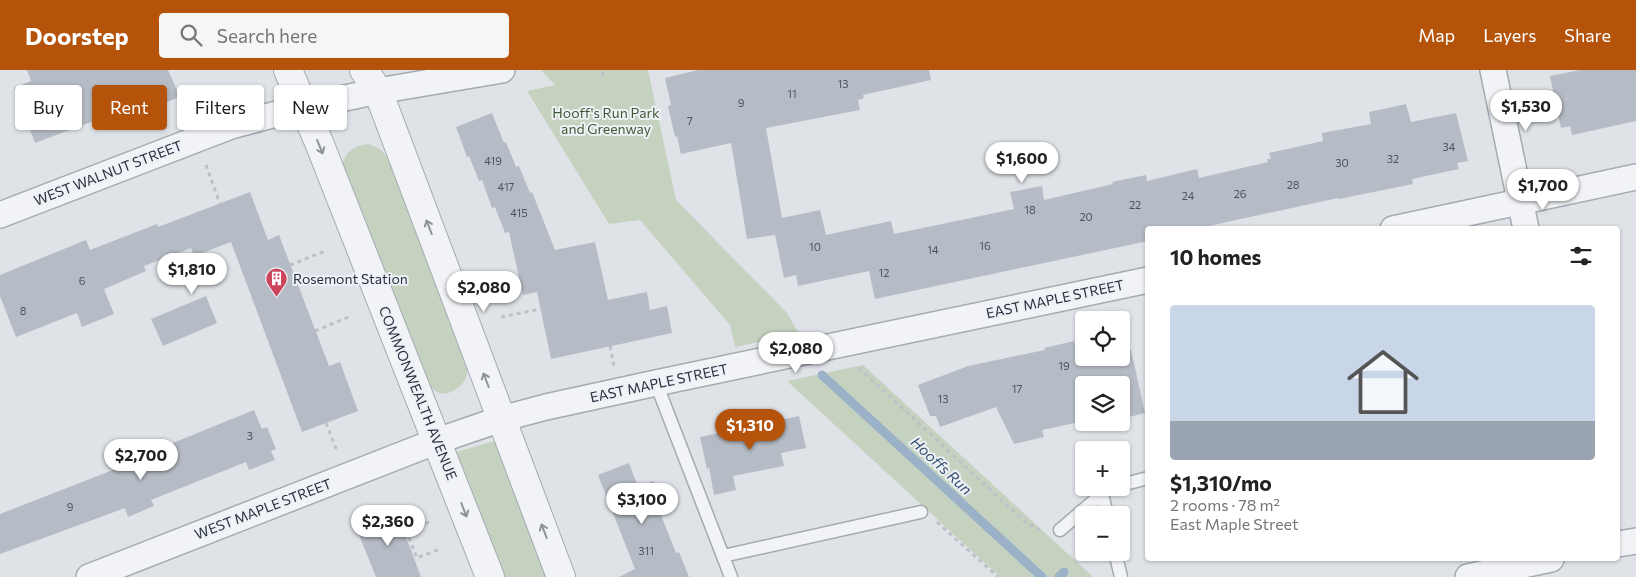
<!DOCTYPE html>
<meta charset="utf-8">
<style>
body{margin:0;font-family:Commissioner,sans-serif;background:#f6f6f6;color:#222;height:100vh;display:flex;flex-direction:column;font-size:19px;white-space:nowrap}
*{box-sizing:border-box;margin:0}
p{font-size:16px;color:#767676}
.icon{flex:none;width:28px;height:28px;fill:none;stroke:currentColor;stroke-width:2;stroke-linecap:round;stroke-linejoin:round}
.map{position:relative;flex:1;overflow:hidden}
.sheet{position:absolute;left:1145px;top:156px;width:475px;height:335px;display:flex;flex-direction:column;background:#fff;border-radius:5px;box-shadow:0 1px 4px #0004}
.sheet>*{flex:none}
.guide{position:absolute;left:15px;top:15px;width:475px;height:45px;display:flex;gap:10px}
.controls{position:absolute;left:1075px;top:241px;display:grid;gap:10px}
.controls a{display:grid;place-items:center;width:55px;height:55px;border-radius:5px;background:#fff;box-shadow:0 1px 4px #0004;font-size:25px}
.price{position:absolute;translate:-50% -42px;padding:0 11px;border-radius:18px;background:#fff;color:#222;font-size:16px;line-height:32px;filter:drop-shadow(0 1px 2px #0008)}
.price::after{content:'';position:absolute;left:50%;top:30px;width:15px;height:11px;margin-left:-8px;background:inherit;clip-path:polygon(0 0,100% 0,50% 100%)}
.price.selected{background:#b45309;color:#fff}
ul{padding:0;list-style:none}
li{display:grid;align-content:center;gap:10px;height:265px;padding:0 25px}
li span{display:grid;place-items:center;height:155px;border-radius:5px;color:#555}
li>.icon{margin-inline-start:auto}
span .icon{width:90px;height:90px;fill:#fffc;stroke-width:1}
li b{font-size:21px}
h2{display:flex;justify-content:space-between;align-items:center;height:60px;padding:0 25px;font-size:21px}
.pill{padding:0 18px;border-radius:5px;background:#fff;box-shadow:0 1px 4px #0004;font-size:18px;line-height:45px}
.pill.selected{background:#b45309;color:#fff}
header{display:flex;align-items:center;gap:30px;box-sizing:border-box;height:70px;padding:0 25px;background:#b45309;color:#fff}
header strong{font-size:24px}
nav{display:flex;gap:28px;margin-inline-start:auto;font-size:18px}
.search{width:350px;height:45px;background:#f6f6f6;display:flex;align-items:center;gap:12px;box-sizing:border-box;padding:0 18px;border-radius:5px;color:#767676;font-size:19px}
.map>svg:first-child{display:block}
.green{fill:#c5d2c0}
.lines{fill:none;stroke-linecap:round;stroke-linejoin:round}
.stream{stroke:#9ab1c8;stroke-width:9}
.building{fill:#b6bcc5}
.service-casing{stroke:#a4aab2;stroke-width:15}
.minor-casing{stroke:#a4aab2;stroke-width:28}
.tertiary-casing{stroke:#a4aab2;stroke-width:30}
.path{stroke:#bdc1c6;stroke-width:3;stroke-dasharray:4 4;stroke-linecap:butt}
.service{stroke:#f1f3f6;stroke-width:12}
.minor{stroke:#f1f3f6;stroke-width:25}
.tertiary{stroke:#f1f3f6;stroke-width:28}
.oneway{stroke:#8c929a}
.labels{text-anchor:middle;stroke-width:4;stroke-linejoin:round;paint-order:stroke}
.number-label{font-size:11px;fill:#4c5460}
.park-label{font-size:14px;fill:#3d5a35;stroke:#eef1f6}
.street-label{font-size:14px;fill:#28313f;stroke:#eef1f6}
.poi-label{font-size:14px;fill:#28313f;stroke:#eef1f6;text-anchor:start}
.water-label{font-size:15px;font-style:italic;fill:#335072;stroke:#eef1f6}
</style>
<header>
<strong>Doorstep</strong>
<div class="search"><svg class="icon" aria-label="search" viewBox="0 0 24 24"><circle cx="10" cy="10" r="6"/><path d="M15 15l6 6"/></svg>Search here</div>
<nav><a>Map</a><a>Layers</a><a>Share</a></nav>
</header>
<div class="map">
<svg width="1636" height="507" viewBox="0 0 1636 507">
<rect width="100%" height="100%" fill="#dfe3e8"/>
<path class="green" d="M541,0h107l28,130 111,113 12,21 -64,13 -5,-22 -90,-105 -31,4 -82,-133 28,-6z
M368,74c14,4 18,10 24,23l75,195c1,4 1,8 0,12 -2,11 -16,22 -27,19 -4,-1 -8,-5 -11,-7l-87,-220c4,-15 11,-20 26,-22z
M863,295l230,212h-93l-213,-196z
M495,371l3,1 53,135h-52l-43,-125z"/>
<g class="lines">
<path class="stream" d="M822,305l220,202
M1059,507l5,-5"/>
</g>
<path class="building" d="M27,0h141l12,27 -46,18 -3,-8 -96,36 -21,-55 17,-7z
M698,0h231l2,10 -68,15 1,3 -6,2 2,10 -94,18 16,90 38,-8 6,25 65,-14 3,13 120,-25 -4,-17 32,-6 2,14 69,-16 -1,-2 34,-7 1,6 50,-12 2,9 69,-16 -1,-3h4l-2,-6 54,-12 -1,-8 49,-9 -2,-12 37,-8 5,18 45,-9 12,48 -11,2 2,6 -47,10 1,5 -74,15 -1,-1 -143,31h-47v12l-273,58 -6,-28 -71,15 -2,-11 -12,3 -9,-43 -28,4 -16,-96 -50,11 -4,-18 -2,1 -7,-31 3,-1 -6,-27z
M1580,0h56v51l-64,14 -2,-9 -9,2 -11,-52z
M492,43l12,30 2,-1 10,25 3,-1 11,27 2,-1 23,58 40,-8 13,58 39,-8 3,18 17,-4 5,27 -121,26 -14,-67 -14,3 -14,-63 -4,1 -10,-26 -3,1 -10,-28 -3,1 -10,-25 -2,1 -11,-30z
M250,122l18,48 11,-5 50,131 11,-4 18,49 -56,21 -71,-190 -37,14 -3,-8 -47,18 2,5 -42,18 10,25 -32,13 -5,-14 -61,24 -16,-41v-21l86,-35 4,10 67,-26 1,3z
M206,226l11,27 -54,23 -12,-27z
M1074,271l4,17h43v-7l10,-1 14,63 -24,6v-34h-37v36l-42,9 2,7 -30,7 -18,-37 -56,20 -4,-11h-6l-12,-31 50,-19 77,-16 -1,-2z
M254,340l8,19 5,-2 9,22 -5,2 4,9 -26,10 -3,-8 -95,38 3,6 -26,11 -3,-9 -125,46v-40l159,-62 -1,-3z
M799,346l7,32 -25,5 3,13 -51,10 3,14 -22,5 -5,-27 -2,1 -7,-32z
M629,393l9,24 15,-6 9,22 -5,2 19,48 3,-1 10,25h-70l16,-8 -37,-94z
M395,439l14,36 12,32h-45l-21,-52z"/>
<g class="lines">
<defs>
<path id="service" d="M656,313l75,194
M1121,415l27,-7
M1102,424l5,21
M1060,460l49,-42
M1115,482l6,25
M723,486l198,-44"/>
<path id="minor" d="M1493,0l33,159
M0,145l231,-89 72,-19 75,-16 124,-21
M1393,159l243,-52
M1618,474l18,-3
M89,507l348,-136 64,-22 45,-12 110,-24 492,-103
M1468,507l83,-18"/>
<path id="tertiary" d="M288,0l32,75 170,432
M364,0l14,21 183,486"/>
</defs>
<use href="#service" class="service-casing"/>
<use href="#minor" class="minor-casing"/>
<use href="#tertiary" class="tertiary-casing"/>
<path class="path" d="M602,6l2,-6
M206,95l14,39
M290,195l35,-14
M501,247l49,-10
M315,261l36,-15
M610,276l4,20
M859,298l165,153 16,9
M326,353l11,28
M429,452l-23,9 11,27 23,-9
M937,452l61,55"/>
<use href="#service" class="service"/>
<use href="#minor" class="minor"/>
<use href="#tertiary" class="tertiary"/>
</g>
<defs><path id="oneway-shaft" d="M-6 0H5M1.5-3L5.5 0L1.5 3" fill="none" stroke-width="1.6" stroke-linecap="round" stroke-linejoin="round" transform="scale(1.25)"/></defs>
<g class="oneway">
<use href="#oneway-shaft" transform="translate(320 77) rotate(68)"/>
<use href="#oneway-shaft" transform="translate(429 157) rotate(-111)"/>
<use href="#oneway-shaft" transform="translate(486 310) rotate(-111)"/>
<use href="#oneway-shaft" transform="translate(464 440) rotate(69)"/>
<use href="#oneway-shaft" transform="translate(544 461) rotate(-111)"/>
</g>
<defs>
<symbol id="building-pin" viewBox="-11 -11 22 30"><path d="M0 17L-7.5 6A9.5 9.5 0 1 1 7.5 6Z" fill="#cc455c" stroke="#eef1f6"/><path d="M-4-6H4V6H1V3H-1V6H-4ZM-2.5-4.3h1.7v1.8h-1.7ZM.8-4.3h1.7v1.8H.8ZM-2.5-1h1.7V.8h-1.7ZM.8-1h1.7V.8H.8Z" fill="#fff"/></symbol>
</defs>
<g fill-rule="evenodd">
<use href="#building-pin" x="264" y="196" width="25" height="34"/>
</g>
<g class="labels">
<g class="number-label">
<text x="843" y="18">13</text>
<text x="792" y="28">11</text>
<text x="741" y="37">9</text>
<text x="690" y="55">7</text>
<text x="1449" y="81">34</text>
<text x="1393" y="93">32</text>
<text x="493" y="95">419</text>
<text x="1342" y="97">30</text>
<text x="1293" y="119">28</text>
<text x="506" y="121">417</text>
<text x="1240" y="128">26</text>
<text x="1188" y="130">24</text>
<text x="1135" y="139">22</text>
<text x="1030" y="144">18</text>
<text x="519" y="147">415</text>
<text x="1086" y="151">20</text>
<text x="985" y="180">16</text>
<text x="815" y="181">10</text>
<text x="933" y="184">14</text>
<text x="884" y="207">12</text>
<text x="82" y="215">6</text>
<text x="23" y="245">8</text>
<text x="1064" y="300">19</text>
<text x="1017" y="323">17</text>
<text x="943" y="333">13</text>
<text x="250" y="370">3</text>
<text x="70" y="441">9</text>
<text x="646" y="485">311</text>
</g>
<g class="park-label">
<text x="606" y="48">Hooff's Run Park<tspan x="606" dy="16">and Greenway</tspan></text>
</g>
<g class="street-label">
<text transform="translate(108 103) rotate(-21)" y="5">WEST WALNUT STREET</text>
<text transform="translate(1055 229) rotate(-12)" y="5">EAST MAPLE STREET</text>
<text transform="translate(659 313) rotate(-12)" y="5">EAST MAPLE STREET</text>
<text transform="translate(418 323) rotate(68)" y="5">COMMONWEALTH AVENUE</text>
<text transform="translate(263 439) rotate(-21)" y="5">WEST MAPLE STREET</text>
</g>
<g class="poi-label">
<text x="293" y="214">Rosemont Station</text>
</g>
<g class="water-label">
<text transform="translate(941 396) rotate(43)" y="5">Hooffs Run</text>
</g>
</g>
</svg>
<div class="controls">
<a><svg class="icon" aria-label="locate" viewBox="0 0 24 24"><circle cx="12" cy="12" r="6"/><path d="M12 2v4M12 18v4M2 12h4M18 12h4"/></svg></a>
<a><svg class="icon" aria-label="layers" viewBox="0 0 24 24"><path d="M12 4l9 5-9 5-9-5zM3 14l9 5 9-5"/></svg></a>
<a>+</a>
<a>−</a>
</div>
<b class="price" style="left:1526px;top:62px">$1,530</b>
<b class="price" style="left:1022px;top:114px">$1,600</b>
<b class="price" style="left:1543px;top:141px">$1,700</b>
<b class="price" style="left:192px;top:225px">$1,810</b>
<b class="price" style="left:484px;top:243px">$2,080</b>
<b class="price" style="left:796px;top:304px">$2,080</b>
<b class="price selected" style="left:750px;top:381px">$1,310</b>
<b class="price" style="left:141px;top:411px">$2,700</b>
<b class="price" style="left:642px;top:455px">$3,100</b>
<b class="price" style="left:388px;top:477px">$2,360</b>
<div class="guide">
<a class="pill">Buy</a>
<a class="pill selected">Rent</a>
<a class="pill">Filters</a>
<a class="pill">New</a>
</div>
<section class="sheet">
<h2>10 homes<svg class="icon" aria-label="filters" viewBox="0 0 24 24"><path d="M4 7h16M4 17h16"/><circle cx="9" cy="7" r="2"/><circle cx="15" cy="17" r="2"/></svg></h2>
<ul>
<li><span style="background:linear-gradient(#c9d6e8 75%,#9aa5b1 0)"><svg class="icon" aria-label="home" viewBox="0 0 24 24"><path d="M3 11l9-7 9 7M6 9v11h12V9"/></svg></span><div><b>$1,310/mo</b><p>2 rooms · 78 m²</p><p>East Maple Street</p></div></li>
</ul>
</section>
</div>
